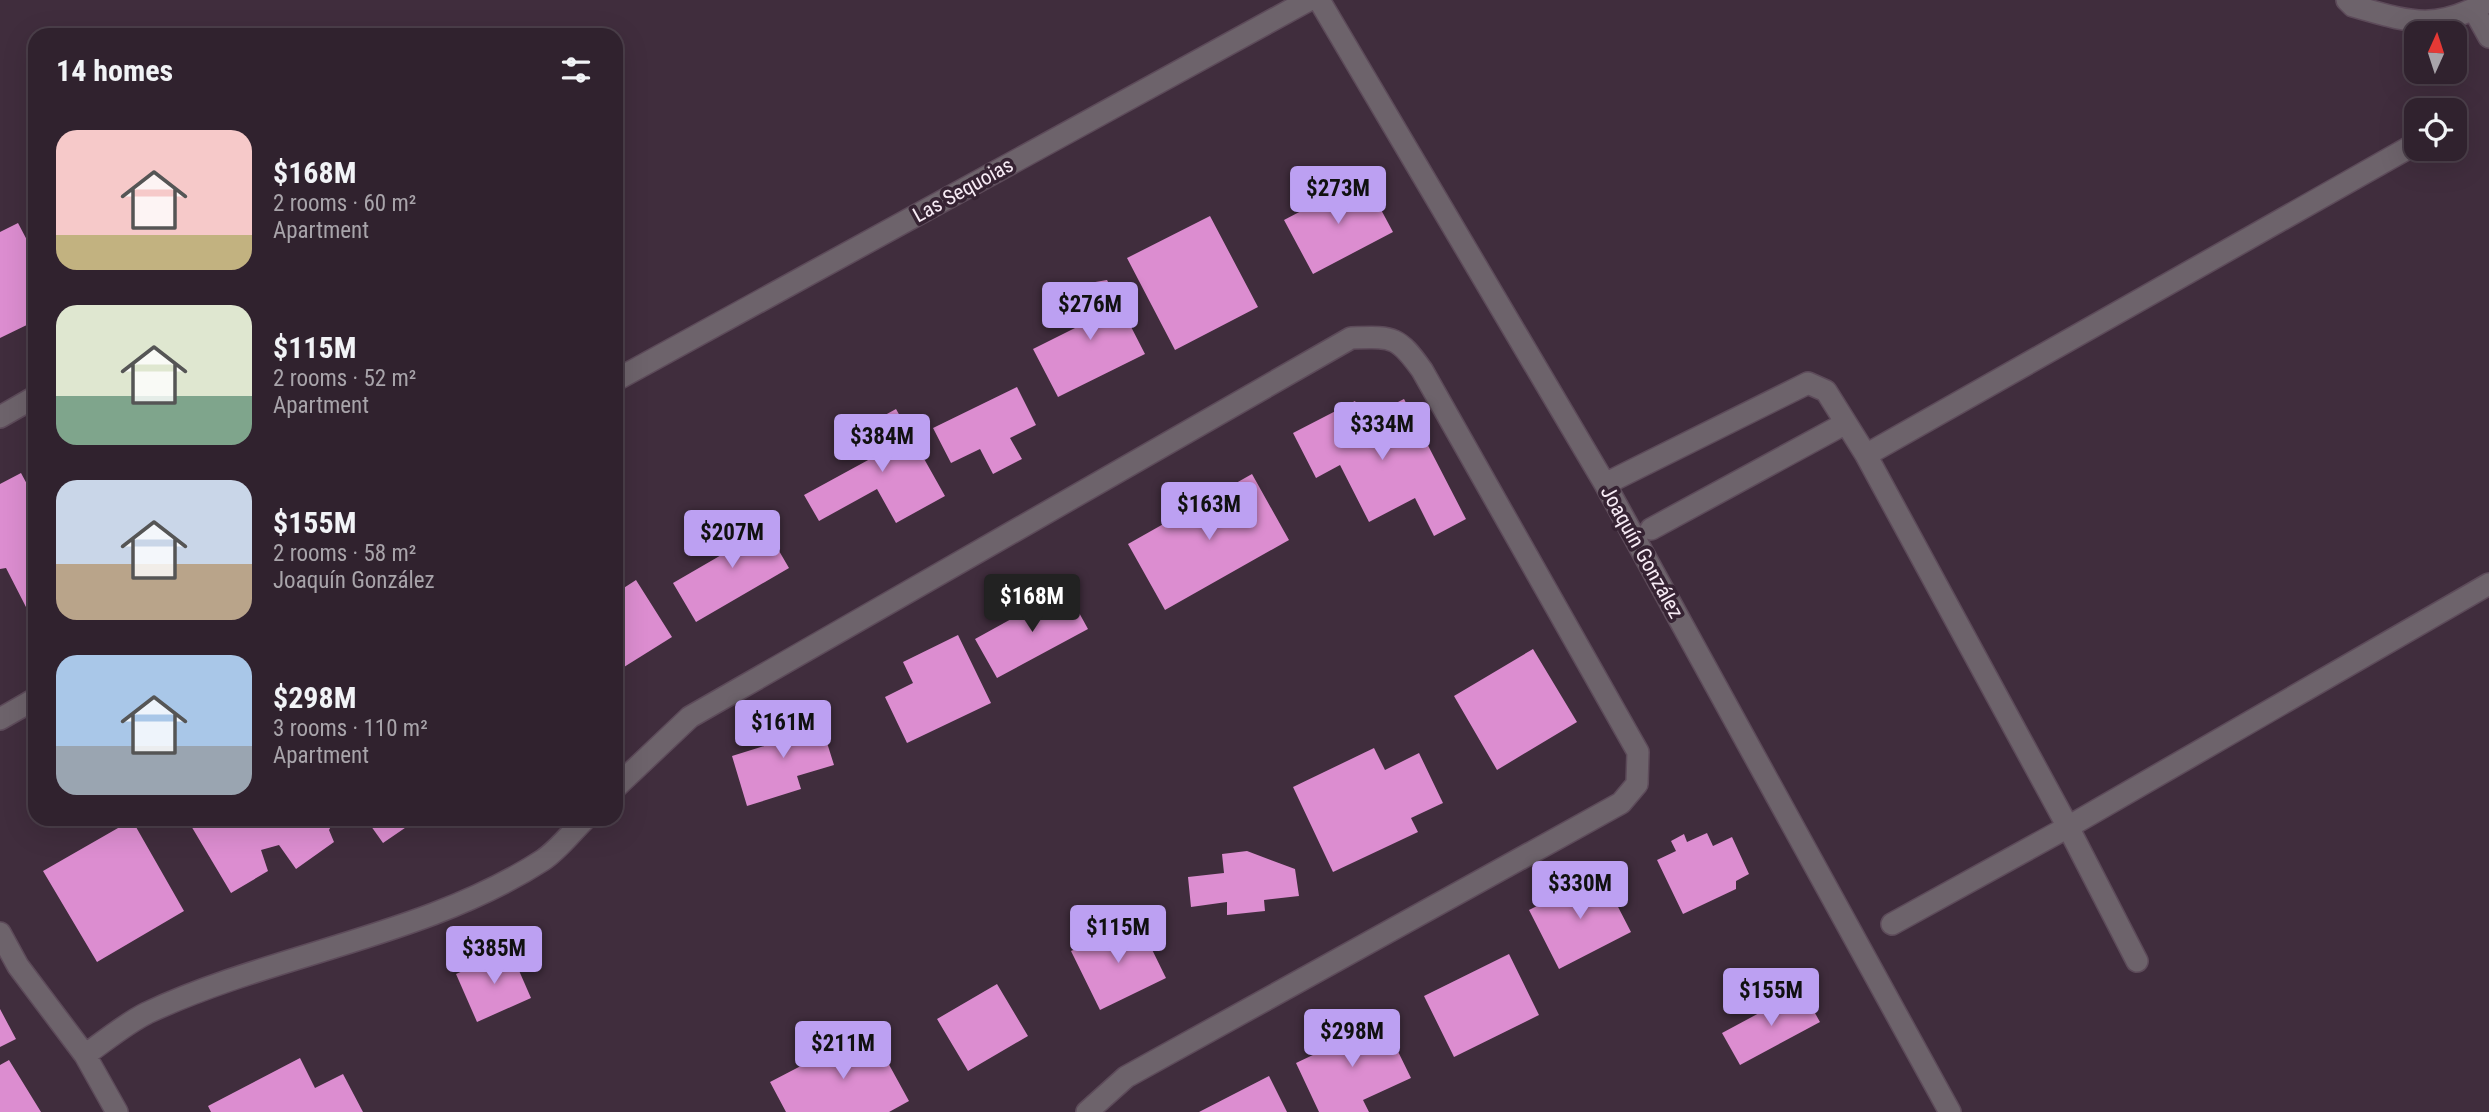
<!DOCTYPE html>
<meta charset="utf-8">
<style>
body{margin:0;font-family:"Roboto Condensed",sans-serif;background:#382a36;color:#f1f3f6;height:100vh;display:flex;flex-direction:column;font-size:26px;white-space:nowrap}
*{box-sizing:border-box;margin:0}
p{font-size:23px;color:#a8a4aa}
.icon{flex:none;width:38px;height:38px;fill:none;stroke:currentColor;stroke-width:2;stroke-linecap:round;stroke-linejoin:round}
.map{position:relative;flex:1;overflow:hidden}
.panel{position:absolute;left:28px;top:28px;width:595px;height:798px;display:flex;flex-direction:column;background:#30222e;border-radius:21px;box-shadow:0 7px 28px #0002,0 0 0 2px #4b3f4a}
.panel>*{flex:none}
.needle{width:46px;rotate:3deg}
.buttons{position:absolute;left:2404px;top:21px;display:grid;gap:14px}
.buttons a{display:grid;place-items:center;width:63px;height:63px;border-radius:14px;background:#30222e;box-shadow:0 7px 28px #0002,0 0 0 2px #4b3f4a;font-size:35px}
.price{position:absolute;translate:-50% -60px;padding:0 16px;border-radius:7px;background:#bca0f2;color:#111;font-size:23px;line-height:46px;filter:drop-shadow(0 2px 4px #0008)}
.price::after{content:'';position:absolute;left:50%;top:42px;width:21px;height:16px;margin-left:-10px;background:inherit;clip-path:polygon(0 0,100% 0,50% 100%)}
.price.on{background:#222;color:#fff}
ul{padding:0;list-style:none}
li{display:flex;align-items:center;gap:21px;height:175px;padding:0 28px}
li span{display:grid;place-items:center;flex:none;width:196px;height:140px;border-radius:21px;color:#555}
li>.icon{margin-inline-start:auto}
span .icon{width:84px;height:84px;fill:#fffc;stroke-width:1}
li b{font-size:30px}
h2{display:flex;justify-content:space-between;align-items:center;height:84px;padding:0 28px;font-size:30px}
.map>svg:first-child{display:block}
.building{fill:#dc8dd0}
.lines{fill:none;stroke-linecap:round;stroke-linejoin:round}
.minor-casing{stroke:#5d4b5a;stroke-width:24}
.minor{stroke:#6d636b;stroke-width:21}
.labels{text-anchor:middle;stroke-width:7;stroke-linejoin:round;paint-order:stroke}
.street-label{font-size:21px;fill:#f7ebf5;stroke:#362333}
</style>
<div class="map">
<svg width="2489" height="1112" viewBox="0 0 2489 1112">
<rect width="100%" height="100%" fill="#402d3d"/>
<path class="building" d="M1364,178l29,54 -80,42 -29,-54z
M1210,216l48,91 -83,43 -48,-92z
M18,223l10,19 7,-4v83l-35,17v-106z
M1107,280l38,74 -87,43 -25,-48 56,-28 -17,-35z
M1017,387l19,38 -26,13 12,21 -29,15 -13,-25 -29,14 -18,-35z
M1404,399l62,120 -32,17 -19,-38 -46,24 -29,-57 -24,13 -23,-45 62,-32 9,18z
M896,409l49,87 -49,27 -19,-34 -58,32 -15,-26 66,-36 -16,-27z
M21,473l14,26v106l-8,4 -21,-41 -6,1v-85z
M1252,474l37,66 -124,70 -37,-66z
M758,515l31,53 -93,54 -23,-39 50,-29 -8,-14z
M636,580l36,57 -56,35v-79z
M1066,589l22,40 -91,49 -22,-39z
M958,635l33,68 -84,40 -22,-46 28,-14 -10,-21z
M1533,649l44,73 -80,48 -43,-74z
M818,714l16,51 -37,11 4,13 -54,17 -15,-50 42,-13 -4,-15z
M1374,748l11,22 34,-17 24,50 -32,15 7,14 -85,40 -40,-85z
M187,819h148l-6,11 5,12 -38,27 -17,-24 -18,5 7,21 -37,22z
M366,819h52l-35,24z
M132,820l52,91 -87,51 -54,-91z
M1707,833l6,13 19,-9 17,37 -13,7v8l-53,25 -26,-54 19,-9 -5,-10 13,-7 3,8z
M1247,851l48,18 4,27 -35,4 1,11 -38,4v-13l-36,5 -3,-30 36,-4 -2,-19z
M1601,874l30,58 -72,37 -30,-59z
M1137,919l29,59 -66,32 -29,-59z
M510,950l21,48 -54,24 -21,-48z
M1509,954l30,61 -85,42 -30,-61z
M997,984l31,52 -60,35 -31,-52z
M1802,990l18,32 -80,43 -18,-32z
M0,1009l16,30 -16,8z
M1346,1016l11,25 29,-14 25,51 -48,22 6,12h-50l-23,-49 38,-18 -9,-19z
M870,1030l39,71 -20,11h-103l-16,-30z
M300,1058l15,30 28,-14 20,38h-152l-3,-6z
M9,1060l32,52h-41v-47z
M1269,1076l18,36h-88z"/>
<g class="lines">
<defs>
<path id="minor" d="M1319,0l286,484 345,628
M2347,0l6,6c57,16 81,26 136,-5
M2474,10l15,27
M616,380l693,-380
M0,417l35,-20
M1866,455l551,-312
M1605,484l203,-101 18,8 40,64 202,372 69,134
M1651,529l195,-106
M0,719l35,-20
M616,787l74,-70 661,-379c42,-1 46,-3 71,32l216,382 -1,32 -16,19 -495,274 -39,35
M1892,924l176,-97 421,-243
M0,933l18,33 67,89 32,57
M85,1055c20,-14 40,-31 62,-42 125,-59 279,-77 396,-153 15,-10 29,-28 42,-41"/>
</defs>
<use href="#minor" class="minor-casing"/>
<use href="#minor" class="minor"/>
</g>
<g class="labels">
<g class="street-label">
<text transform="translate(963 190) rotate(-29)" y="7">Las Sequoias</text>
<text transform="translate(1642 552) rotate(61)" y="7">Joaquín González</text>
</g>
</g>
</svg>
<div class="buttons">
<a><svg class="needle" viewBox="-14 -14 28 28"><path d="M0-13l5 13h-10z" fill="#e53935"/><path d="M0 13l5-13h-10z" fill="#a8a4aa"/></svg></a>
<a><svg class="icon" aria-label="locate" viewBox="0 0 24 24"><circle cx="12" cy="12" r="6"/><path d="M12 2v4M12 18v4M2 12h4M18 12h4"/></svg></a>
</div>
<b class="price" style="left:1338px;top:226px">$273M</b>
<b class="price" style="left:1090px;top:342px">$276M</b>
<b class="price" style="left:1382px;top:462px">$334M</b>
<b class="price" style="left:882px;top:474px">$384M</b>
<b class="price" style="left:1209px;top:542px">$163M</b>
<b class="price" style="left:732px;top:570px">$207M</b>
<b class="price on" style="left:1032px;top:634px">$168M</b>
<b class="price" style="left:783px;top:760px">$161M</b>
<b class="price" style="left:1580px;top:921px">$330M</b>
<b class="price" style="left:1118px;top:965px">$115M</b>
<b class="price" style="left:494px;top:986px">$385M</b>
<b class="price" style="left:1771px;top:1028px">$155M</b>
<b class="price" style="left:1352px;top:1069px">$298M</b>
<b class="price" style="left:843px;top:1081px">$211M</b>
<section class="panel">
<h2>14 homes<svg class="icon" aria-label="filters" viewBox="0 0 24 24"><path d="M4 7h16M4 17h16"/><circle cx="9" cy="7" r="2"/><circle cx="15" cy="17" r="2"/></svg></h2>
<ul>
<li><span style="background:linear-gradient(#f6c9c9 75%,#c2b280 0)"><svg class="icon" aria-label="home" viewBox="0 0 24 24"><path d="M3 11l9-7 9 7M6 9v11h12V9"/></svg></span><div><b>$168M</b><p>2 rooms · 60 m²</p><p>Apartment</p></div></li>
<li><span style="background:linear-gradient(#dfe7d0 65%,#7fa58c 0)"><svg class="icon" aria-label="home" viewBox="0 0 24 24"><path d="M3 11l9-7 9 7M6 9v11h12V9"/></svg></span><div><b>$115M</b><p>2 rooms · 52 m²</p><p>Apartment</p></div></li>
<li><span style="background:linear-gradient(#c9d6e8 60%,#b9a48a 0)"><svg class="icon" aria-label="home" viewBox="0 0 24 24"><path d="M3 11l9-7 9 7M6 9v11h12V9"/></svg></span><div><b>$155M</b><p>2 rooms · 58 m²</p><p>Joaquín González</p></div></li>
<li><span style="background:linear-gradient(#a9c7e8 65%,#9aa5b1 0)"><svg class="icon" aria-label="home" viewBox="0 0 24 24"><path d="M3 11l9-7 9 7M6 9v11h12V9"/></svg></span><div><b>$298M</b><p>3 rooms · 110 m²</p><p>Apartment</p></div></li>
</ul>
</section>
</div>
